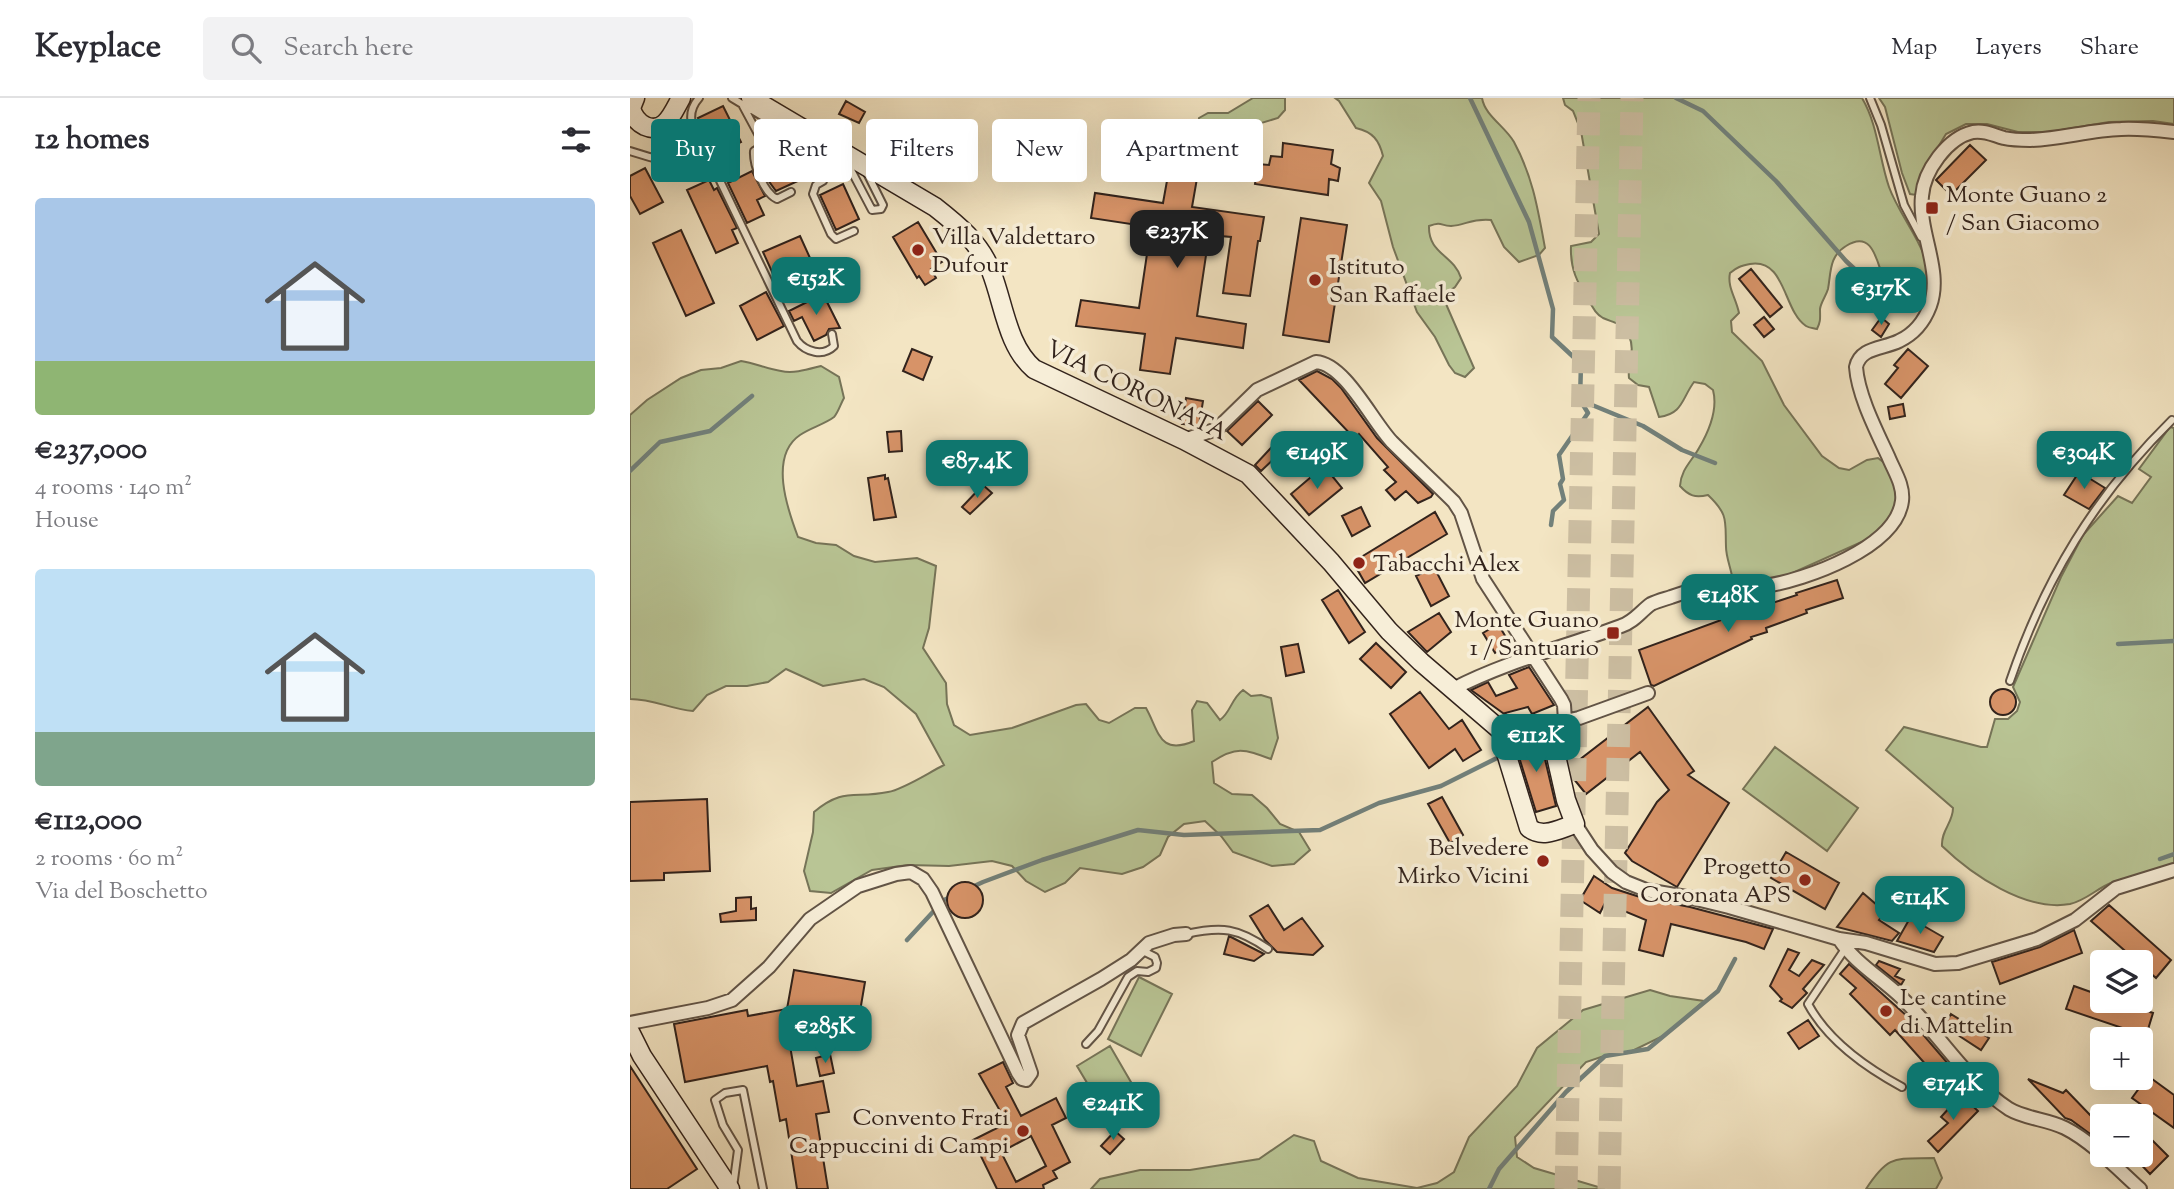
<!DOCTYPE html>
<meta charset="utf-8">
<style>
body{margin:0;font-family:"Sorts Mill Goudy",serif;background:#f2f2f3;color:#2b2b33;height:100vh;display:flex;flex-direction:column;font-size:26px;white-space:nowrap}
*{box-sizing:border-box;margin:0}
p{font-size:23px;color:#7c7c81}
.icon{flex:none;width:38px;height:38px;fill:none;stroke:currentColor;stroke-width:2;stroke-linecap:round;stroke-linejoin:round}
.map{position:relative;flex:1;overflow:hidden}
.side{display:flex;flex-direction:column;background:#fff;width:630px}
.side>*{flex:none}
.hud{position:absolute;left:21px;top:21px;width:665px;height:63px;display:flex;gap:14px}
.controls{position:absolute;left:1460px;top:852px;display:grid;gap:14px}
.controls a{display:grid;place-items:center;width:63px;height:63px;border-radius:7px;background:#fff;box-shadow:0 7px 28px #0002;font-size:35px}
.price{position:absolute;translate:-50% -60px;padding:0 16px;border-radius:14px;background:#0f766e;color:#fff;font-size:23px;line-height:46px;filter:drop-shadow(0 2px 4px #0008)}
.price::after{content:'';position:absolute;left:50%;top:42px;width:21px;height:16px;margin-left:-10px;background:inherit;clip-path:polygon(0 0,100% 0,50% 100%)}
.price.active{background:#222;color:#fff}
ul{padding:0;list-style:none}
li{display:grid;align-content:center;gap:14px;height:371px;padding:0 35px}
li span{display:grid;place-items:center;height:217px;border-radius:7px;color:#555}
li>.icon{margin-inline-start:auto}
span .icon{width:126px;height:126px;fill:#fffc;stroke-width:1}
li b{font-size:30px}
h2{display:flex;justify-content:space-between;align-items:center;height:84px;padding:0 35px;font-size:30px}
.pill{padding:0 24px;border-radius:7px;background:#fff;box-shadow:0 7px 28px #0002;font-size:24px;line-height:63px}
.pill.active{background:#0f766e;color:#fff}
header{display:flex;align-items:center;gap:42px;box-sizing:border-box;height:98px;padding:0 35px;background:#fff;border-bottom:2px solid #e1e1e2}
header strong{font-size:33px}
nav{display:flex;gap:38px;margin-inline-start:auto;font-size:24px}
.search{width:490px;height:63px;background:#f2f2f3;display:flex;align-items:center;gap:18px;box-sizing:border-box;padding:0 24px;border-radius:7px;color:#7c7c81;font-size:26px}
main{display:flex;flex:1;min-height:0}
.map>svg:first-child{display:block}
.green{fill:#b9c595;stroke:#767458;stroke-width:2}
.lines{fill:none;stroke-linecap:round;stroke-linejoin:round}
.stream{stroke:#72807a;stroke-width:4.5}
.building{fill:#d79368;stroke:#32231c;stroke-width:2;fill-rule:evenodd}
.highway-tunnel{stroke:#ccbea2;stroke-width:23;stroke-dasharray:23 11;stroke-linecap:butt}
.lane-casing{stroke:#625446;stroke-width:10}
.street-casing{stroke:#625446;stroke-width:16}
.secondary-casing{stroke:#32231c;stroke-width:21}
.lane{stroke:#f7eed8;stroke-width:6}
.street{stroke:#f7eed8;stroke-width:12}
.secondary{stroke:#f7eed8;stroke-width:18}
.poi-dot{fill:#8f2418;stroke:#f7eed8;stroke-width:2.5}
.labels{text-anchor:middle;stroke-width:7;stroke-linejoin:round;paint-order:stroke}
.poi-label{font-size:24px;fill:#32231c;stroke:#f7eed8;text-anchor:start}
.street-label{font-size:24px;fill:#32231c;stroke:#f7eed8}
</style>
<header>
<strong>Keyplace</strong>
<div class="search"><svg class="icon" aria-label="search" viewBox="0 0 24 24"><circle cx="10" cy="10" r="6"/><path d="M15 15l6 6"/></svg>Search here</div>
<nav><a>Map</a><a>Layers</a><a>Share</a></nav>
</header>
<main>
<section class="side">
<h2>12 homes<svg class="icon" aria-label="filters" viewBox="0 0 24 24"><path d="M4 7h16M4 17h16"/><circle cx="9" cy="7" r="2"/><circle cx="15" cy="17" r="2"/></svg></h2>
<ul>
<li><span style="background:linear-gradient(#a9c7e8 75%,#8fb573 0)"><svg class="icon" aria-label="home" viewBox="0 0 24 24"><path d="M3 11l9-7 9 7M6 9v11h12V9"/></svg></span><div><b>€237,000</b><p>4 rooms · 140 m²</p><p>House</p></div></li>
<li><span style="background:linear-gradient(#bfe0f5 75%,#7fa58c 0)"><svg class="icon" aria-label="home" viewBox="0 0 24 24"><path d="M3 11l9-7 9 7M6 9v11h12V9"/></svg></span><div><b>€112,000</b><p>2 rooms · 60 m²</p><p>Via del Boschetto</p></div></li>
</ul>
</section>
<div class="map">
<svg width="1544" height="1091" viewBox="0 0 1544 1091">
<rect width="100%" height="100%" fill="#f3e5c3"/>
<filter id="stains"><feTurbulence type="fractalNoise" baseFrequency=".00286" numOctaves="4"/><feColorMatrix values="0 0 0 0 .2 0 0 0 0 .09 0 0 0 0 .02 0 0 0 .5 -.17"/></filter>
<radialGradient id="worn" r=".72"><stop offset=".6" stop-color="#630" stop-opacity="0"/><stop offset="1" stop-color="#630" stop-opacity=".3"/></radialGradient>
<path class="green" d="M623,0h32v12l-7,8 -63,19 -10,-1 -7,-8 1,-10 9,-5h20z
M705,0h147c3,18 23,28 32,44 19,35 24,68 31,106l-6,7 -20,7 -15,-15 -13,-27c-19,-2 -25,5 -40,6 -11,0 -8,-5 -22,0 -1,28 25,29 32,52l-6,9 -8,6 -1,11 28,64 -9,9 -10,-4 -6,-8 -14,-28 -18,-25 -24,-65 -12,-46 -12,-18 14,-27c-4,-16 -10,-24 -27,-28l-17,-27z
M933,0h299c16,27 17,60 27,89 13,36 46,65 40,107 -12,1 -32,2 -41,-8 -11,-11 -10,-60 -42,-40 -17,10 -15,27 -18,43 -2,7 -7,13 -8,20 0,9 1,12 -3,20 -4,-1 -8,-1 -11,-3 -23,-15 -20,-68 -56,-62 -9,2 -13,3 -20,9 -3,14 6,25 9,40l-8,8 1,11 30,29 22,44 38,51 17,12 10,2 18,-10 11,-2 9,7 11,24 -4,27 -19,20 -87,39 -22,5 -34,-4c-2,-10 -6,-20 -6,-29 -1,-26 3,-32 -18,-52 -13,3 -19,1 -28,-9 1,-17 12,-25 19,-38 10,-17 19,-39 14,-58l-8,-6 -11,-2c-12,16 -11,32 -35,35l-10,-30 -11,-2 -9,-7c-2,-15 7,-27 0,-42 -6,-13 -15,-13 -26,-18 -7,-4 -10,-10 -14,-17 -12,-19 -19,-32 -18,-55l20,-4 8,-8 -18,-103 -8,-20 -8,-6z
M1249,0h295v26l-21,-3 -44,1 -60,10h-31l-31,-8h-21l-20,10 -19,31 -11,30 -6,-1 -8,-21 -17,-66z
M111,263c14,2 26,8 40,10 13,3 28,-2 40,-5l18,11 5,21c-3,5 -6,15 -10,19 -9,7 -24,11 -34,18 -31,21 -13,73 -2,102l18,6 20,2 18,11 21,6 42,-4 19,8 -7,62 -6,20 23,35 1,21 7,21 16,10 42,-7 64,-23 10,-1 13,16 10,3 26,-15h11c13,23 13,48 48,33l-2,-31 5,-9 10,2 13,17c11,-8 11,-21 23,-30l8,6 10,-1 10,3 7,40 -7,21c-27,-10 -35,-13 -59,3l2,21 18,11 20,1 15,13 13,16 19,8 11,18 -16,14 -22,2 -39,-14 -12,-16 -16,-15 -21,3 -16,13 -8,18 -17,12 -21,7 -42,-6 -15,15 -20,9 -19,-11 -14,-15 -20,-5 -43,5 -41,-1 -36,5 -41,23 -21,-2 -6,-20 9,-39 1,-20c30,-25 40,-13 74,-20 16,-3 40,-19 56,-27l-28,-51 -32,-27 -20,-8 -41,7 -37,-17 -18,13 -21,4h-21l-19,9 -14,16c-23,-2 -39,-12 -63,-12v-284l17,-15 34,-22 20,-8 20,-2z
M1540,329l4,1v435c-9,4 -20,10 -30,12 -11,3 -20,3 -31,7 -16,6 -26,18 -43,22 -44,8 -98,-29 -128,-58 -1,-16 11,-23 11,-38l-67,-58 18,-23 77,20h6l8,-28h13l9,-8 3,-9 -7,-15 48,-110 22,-42 35,-39 14,7 19,-26 -12,-8z
M1145,649l83,61 -31,43 -84,-62z
M509,879l33,17 -31,62 -33,-17z
M1020,892l20,6 34,5 -39,34 -37,18 -21,2 -21,7 -71,75 2,20 17,11 71,21h-514l9,-10 40,-9h50l69,-11 35,-24 20,6 7,20 37,17 59,10 20,-5 17,-11 15,-35 48,-51 20,-38 46,-38z
M480,948l36,62 -32,20 -37,-62z
M1304,1060l8,20 -6,11h-70c23,-35 29,-30 68,-31z"/>
<g class="lines">
<path class="stream" d="M840,0l59,124 24,87 -1,28 29,27 -1,36 8,13 -29,42 4,24 -3,5 4,16 -11,11 -2,14
M1046,0l27,13 73,70 70,80 33,31
M950,302l63,26 39,24 33,13
M0,373l30,-29 50,-11 42,-35
M1488,546l56,-3
M1530,761l14,-5
M277,842l37,-40 39,-18 59,-22 96,-30 46,5 136,-5 59,-27 62,-17 60,-30
M859,1091l10,-20 67,-77 39,-36 43,-7 70,-58 17,-32"/>
</g>
<path class="building" d="M216,3l19,11 -6,11 -20,-9z
M93,8l18,36 -25,13 -18,-37z
M653,45l50,7 -2,14 9,4 -2,13 -9,-2 -1,16 -73,-11 3,-20 11,1 2,-9 11,1z
M153,47l17,35 -24,11 -11,-15 -5,-20z
M1340,47l16,15 -35,35 -15,-15z
M540,66l29,3 -7,40 72,10 -4,24h-2l-8,55 -27,-3 8,-56 -22,-2 -12,81 49,8 -3,24 -67,-10 -6,36 -30,-4 5,-36 -69,-8 5,-26 58,8 12,-81 -60,-9 4,-25 68,10z
M15,70l18,34 -23,12 -10,-18v-20z
M122,73l13,25 -8,4 7,15 -17,8 -19,-40z
M79,82l5,10 3,-2 20,40 -5,2 6,13 -22,10 -29,-63z
M213,86l16,35 -23,11 -16,-35z
M671,120l46,7 -18,117 -46,-7z
M288,124l24,40 -11,7 5,9 -11,7 -6,-9 -2,2 -24,-41z
M51,132l33,73 -28,13 -33,-73z
M170,138l10,22 -37,16 -10,-22z
M1121,171l31,38 -12,10 -31,-38z
M136,194l18,34 -27,14 -17,-34z
M193,196l17,34 -11,1 -3,6 -12,6 -12,-24 -8,4 -5,-10z
M1134,219l10,12 -10,8 -10,-12z
M1250,221h3l6,5 -8,13 -9,-7z
M282,251l20,8 -9,23 -20,-9z
M1278,251l20,17 -27,32 -16,-14 13,-16 -4,-3z
M687,273l15,8 9,9 36,50 56,56 -2,3 -13,6 -12,-12 -11,9 -9,-10 10,-8 -12,-12 4,-3 -29,-33 -4,5 -56,-59z
M556,300l17,3 -4,25 -17,-2z
M628,303l14,14 -30,30 -15,-14z
M1273,306l2,12 -15,3 -2,-12z
M271,333l1,20 -13,1 -2,-20z
M654,336l18,18 -15,14 -10,-10 -16,15 -6,-6z
M694,368l18,22 -33,27 -18,-21z
M1449,374l26,16 -16,21 -25,-14z
M255,377v4l3,-1 8,39 -22,3 -6,-42z
M353,387l9,8 -22,21 -8,-7z
M731,409l9,19 -18,10 -10,-20z
M805,414l12,22 -82,49 -12,-21z
M804,469l15,29 -18,10 -15,-30z
M1207,482l6,18 -37,12 1,3 -41,15 1,4 -16,5 1,2 -98,47 -3,-1 -12,-35 93,-34 1,3 34,-11 -1,-3 31,-10 -1,-2z
M708,492l27,42 -16,11 -27,-43z
M809,515l12,19 -24,20 -19,-20z
M868,526l12,20 -15,9 -12,-20z
M746,545l30,29 -15,16 -31,-29z
M668,546l6,28 -18,4 -5,-29z
M899,569l25,38 -22,9 -4,-7 -23,6 2,3 -36,-26 17,-8 8,14 21,-8 -8,-13z
M1360 604a13 13 0 1 1 26 0a13 13 0 1 1-26 0Z
M790,594l29,37 13,-9 19,30 -18,11 -8,-12 -26,19 -39,-54z
M1018,609l46,64 -6,4 41,28 -52,84 -45,-26 -7,-8 32,-51 12,-12 -29,-38 -54,42 -13,-16 -3,-11z
M910,640l16,68 -20,6 -21,-68z
M812,699l21,38 -13,8 -22,-39z
M77,701l3,72 -46,2v7l-34,1v-79z
M1156,754l53,31 -14,26 -54,-31z
M964,778l18,12 31,10 47,9 83,22 -9,20 -18,-7 -75,-18 -8,32 -24,-6 7,-30 -41,-17 -5,10 -20,-13z
M317 802a18 18 0 1 1 36 0a18 18 0 1 1-36 0Z
M1233,795l22,19 -6,8 20,13 -7,8 -55,-14z
M121,799v12l5,-1v12l-35,2 -1,-8 16,-3v-13z
M638,807l16,25 18,-12 21,28 -10,9 -36,-3 -12,-12 -15,-24z
M1479,807l62,55 -15,18 -65,-57z
M1280,820l33,19 -9,15 -37,-11z
M1444,832l8,23 -82,31 -8,-22 48,-15z
M599,838l35,18 -10,7 -30,-7z
M1158,851l11,4 -10,17 10,6 13,-16 12,5 -21,24 4,4 -15,15 -12,-7 2,-2 -12,-13z
M1249,863l21,8 -5,7 9,4 -3,5 -25,-20z
M1219,866l59,53 48,56 -12,12 -49,-55 -5,5 -40,-41 6,-6 -16,-14z
M164,872l71,12 -9,53 -70,-12 11,63 26,-5 6,31 -13,2 12,75h-31l-11,-70 -6,2 -7,-40 -3,1 -3,-16 -82,16 -11,-58 73,-14 1,6 39,-7z
M1444,888l28,10v5h15l36,12 -7,23 -80,-27z
M1321,916l38,24 -8,12 -37,-24z
M1178,922l11,16 -20,13 -11,-16z
M200,956l4,19 -14,3 -4,-18z
M373,964l10,21 -7,4 15,29 35,-18 10,20 -14,7 18,37 -17,9 4,7 -14,7 1,4h-47l-24,-49 34,-17 -28,-49zM401,1038l15,30 -30,16 -15,-30z
M0,968l67,103 -30,20h-37z
M1518,978l26,19v33l-42,-30z
M1398,981l35,14 3,-3 26,27 2,-2 8,9v5l-9,7 -22,-16 -6,-2z
M1331,997l17,16 -40,41 -10,-11 20,-18 -7,-6z
M1510,1030l28,28 -18,18 -18,-19h8z
M485,1033l9,8 -14,15 -9,-8z"/>
<g class="lines">
<path class="highway-tunnel" d="M936,1091l23,-1091
M979,1091l23,-1091"/>
<defs>
<path id="lane" d="M69,0c-19,21 1,42 12,64
M102,0l119,72 21,40 9,-1 2,-4 -17,-34
M1240,0l11,27 23,80 17,32
M113,8l21,39 -10,6c-1,14 10,42 23,48l14,-7
M174,45l19,38 -7,4 -3,9 18,40 5,5 18,-8
M0,53c20,7 61,18 81,11l86,179c9,11 26,16 37,5l-2,-12
M1380,583c35,-103 85,-185 162,-261
M556,836c36,-8 52,-6 82,15
M1215,851l-37,55c20,37 57,63 94,83
M456,946l12,-13 30,-54 9,-6 11,1 8,-4 1,-5 -2,-6 -14,-7
M103,1089l5,-37 -15,-25 -8,-25 10,-7 18,-3 20,99"/>
<path id="street" d="M554,342l33,-11 40,-39 59,-28c29,2 56,59 76,80 20,20 42,40 62,60l7,11 22,66 78,120 3,6 1,16
M823,591c54,-28 112,-42 168,-63 13,-4 20,-15 30,-22 6,-3 14,-5 20,-7 18,-7 37,-11 57,-11 12,-1 24,2 37,0 40,-6 131,-38 137,-85 2,-16 -8,-30 -14,-45 -12,-26 -30,-61 -32,-89 4,-20 27,-18 43,-26 15,-7 25,-19 31,-35 13,-36 -12,-73 -8,-110 2,-25 25,-58 51,-64 12,-2 20,3 31,6 9,2 18,2 26,2 31,-1 60,-10 91,-11 17,-1 35,1 53,3
M930,624l19,-4 69,-25
M945,726l17,26 20,22 14,10 20,8 46,8 37,9 110,32 27,4 69,21 23,-1 79,-24 38,-19 41,-32 58,-18
M1209,841c15,23 42,39 62,58 38,36 64,83 108,112 17,10 38,10 56,19 26,13 53,41 75,61
M0,925l78,-15 24,-8 37,-33 41,-48 48,-33 38,-12 15,-2 12,7 9,13 86,181 4,6 4,1 5,-7 -13,-38 5,-12 78,-44 30,-19 18,-17 25,-8 12,-1"/>
<path id="secondary" d="M5,0l-4,10c2,8 6,14 14,18 20,9 28,-14 36,-28
M121,0l184,109c23,18 45,36 56,64 13,33 16,75 43,98l150,71 64,34 83,88 58,69 32,31 85,73
M919,627l17,75 9,24c-16,5 -32,15 -46,4l-26,-85c6,-17 31,-15 46,-18z
M0,934l12,24 88,133"/>
</defs>
<use href="#lane" class="lane-casing"/>
<use href="#street" class="street-casing"/>
<use href="#secondary" class="secondary-casing"/>
<use href="#lane" class="lane"/>
<use href="#street" class="street"/>
<use href="#secondary" class="secondary"/>
</g>
<g class="poi-dot">
<rect x="1295" y="103" width="14" height="14" rx="3.5"/>
<circle cx="288" cy="152" r="7"/>
<circle cx="685" cy="182" r="7"/>
<circle cx="729" cy="465" r="7"/>
<rect x="976" y="528" width="14" height="14" rx="3.5"/>
<circle cx="913" cy="763" r="7"/>
<circle cx="1175" cy="782" r="7"/>
<circle cx="1256" cy="913" r="7"/>
<circle cx="393" cy="1033" r="7"/>
</g>
<g class="labels">
<g class="poi-label">
<text x="1316" y="104">Monte Guano 2<tspan x="1316" dy="28">/ San Giacomo</tspan></text>
<text x="302" y="146">Villa Valdettaro<tspan x="302" dy="28">Dufour</tspan></text>
<text x="699" y="176">Istituto<tspan x="699" dy="28">San Raffaele</tspan></text>
<text x="743" y="473">Tabacchi Alex</text>
<text x="969" y="529" text-anchor="end">Monte Guano<tspan x="969" dy="28">1 / Santuario</tspan></text>
<text x="899" y="757" text-anchor="end">Belvedere<tspan x="899" dy="28">Mirko Vicini</tspan></text>
<text x="1161" y="776" text-anchor="end">Progetto<tspan x="1161" dy="28">Coronata APS</tspan></text>
<text x="1270" y="907">Le cantine<tspan x="1270" dy="28">di Mattelin</tspan></text>
<text x="379" y="1027" text-anchor="end">Convento Frati<tspan x="379" dy="28">Cappuccini di Campi</tspan></text>
</g>
<g class="street-label">
<text transform="translate(507 292) rotate(26)" y="8">VIA CORONATA</text>
</g>
</g>
<rect width="100%" height="100%" filter="url(#stains)"/>
<rect width="100%" height="100%" fill="url(#worn)"/>
</svg>
<div class="controls">
<a><svg class="icon" aria-label="layers" viewBox="0 0 24 24"><path d="M12 4l9 5-9 5-9-5zM3 14l9 5 9-5"/></svg></a>
<a>+</a>
<a>−</a>
</div>
<b class="price active" style="left:547px;top:172px">€237K</b>
<b class="price" style="left:186px;top:219px">€152K</b>
<b class="price" style="left:1251px;top:229px">€317K</b>
<b class="price" style="left:687px;top:393px">€149K</b>
<b class="price" style="left:1454px;top:393px">€304K</b>
<b class="price" style="left:347px;top:402px">€87.4K</b>
<b class="price" style="left:1098px;top:536px">€148K</b>
<b class="price" style="left:906px;top:676px">€112K</b>
<b class="price" style="left:1290px;top:838px">€114K</b>
<b class="price" style="left:195px;top:967px">€285K</b>
<b class="price" style="left:1323px;top:1024px">€174K</b>
<b class="price" style="left:483px;top:1044px">€241K</b>
<div class="hud">
<a class="pill active">Buy</a>
<a class="pill">Rent</a>
<a class="pill">Filters</a>
<a class="pill">New</a>
<a class="pill">Apartment</a>
</div>
</div>
</main>
